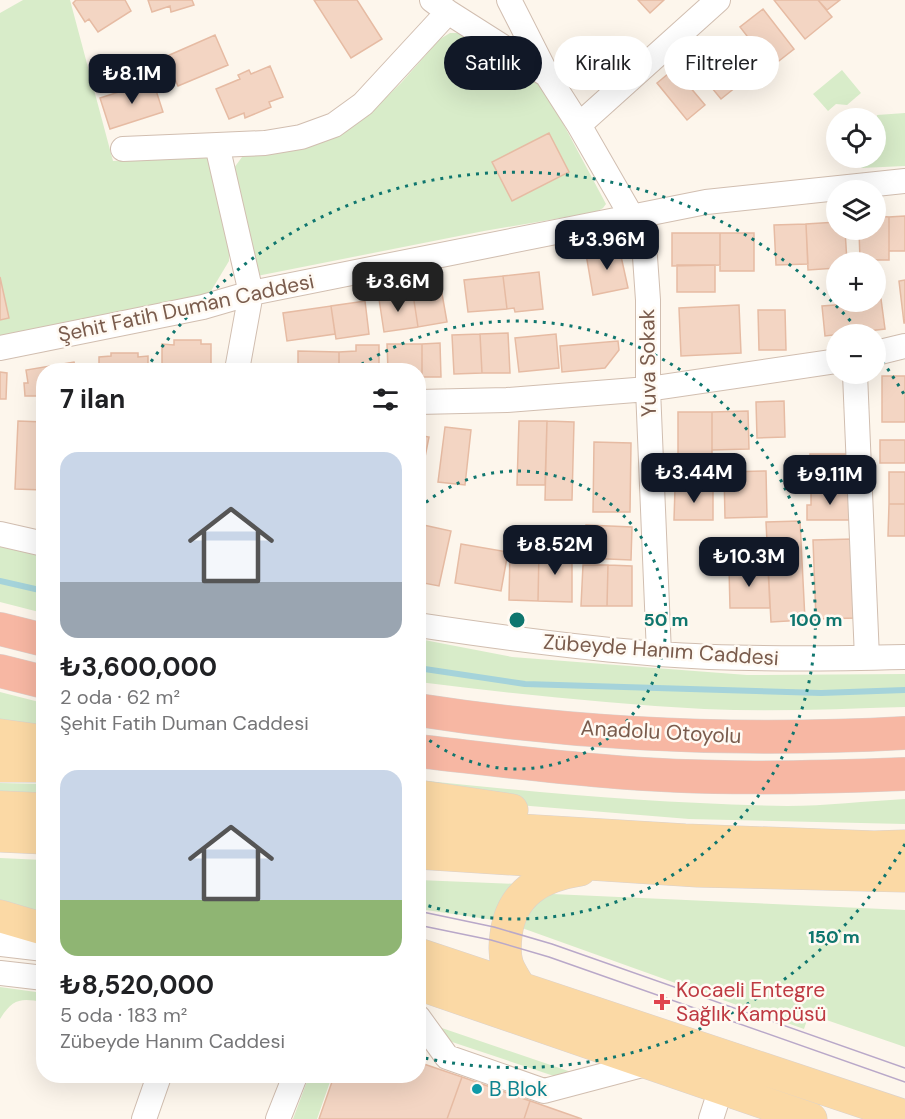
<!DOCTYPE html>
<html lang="tr">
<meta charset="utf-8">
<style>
body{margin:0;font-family:"DM Sans",sans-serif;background:#f6f6f6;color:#202124;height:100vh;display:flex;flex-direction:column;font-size:22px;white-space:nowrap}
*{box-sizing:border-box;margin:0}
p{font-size:20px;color:#757577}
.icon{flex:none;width:33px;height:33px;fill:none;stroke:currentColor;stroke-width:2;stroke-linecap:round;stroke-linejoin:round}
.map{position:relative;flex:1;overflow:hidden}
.drawer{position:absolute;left:36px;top:363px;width:390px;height:720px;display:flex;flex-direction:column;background:#fff;border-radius:24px;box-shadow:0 6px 24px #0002}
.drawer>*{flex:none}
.guide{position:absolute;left:444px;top:36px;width:370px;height:54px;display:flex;gap:12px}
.fabs{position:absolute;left:826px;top:108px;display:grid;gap:12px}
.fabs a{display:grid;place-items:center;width:60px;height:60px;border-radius:50%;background:#fff;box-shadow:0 6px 24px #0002;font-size:30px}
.price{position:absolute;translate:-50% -51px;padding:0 14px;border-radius:12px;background:#111827;color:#fff;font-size:20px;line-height:39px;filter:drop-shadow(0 2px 3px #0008)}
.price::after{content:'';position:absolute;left:50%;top:36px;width:18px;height:14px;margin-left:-9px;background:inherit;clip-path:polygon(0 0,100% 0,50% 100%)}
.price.on{background:#222;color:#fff}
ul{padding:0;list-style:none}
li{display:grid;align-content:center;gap:12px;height:318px;padding:0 24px}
li span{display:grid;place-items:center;height:186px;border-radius:18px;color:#555}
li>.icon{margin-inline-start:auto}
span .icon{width:108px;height:108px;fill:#fffc;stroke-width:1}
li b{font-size:26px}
h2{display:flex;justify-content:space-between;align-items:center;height:72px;padding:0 24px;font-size:26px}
.chip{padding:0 21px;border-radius:27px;background:#fff;box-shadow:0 6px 24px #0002;font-size:21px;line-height:54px}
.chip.on{background:#111827;color:#fff}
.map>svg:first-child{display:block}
.green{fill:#d8ecc9}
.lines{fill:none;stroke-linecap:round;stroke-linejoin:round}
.stream{stroke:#a5d3da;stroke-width:6}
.building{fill:#f3d5c3;stroke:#e6bba3;stroke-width:1.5}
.minor-casing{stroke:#d1beb0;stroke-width:26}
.major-casing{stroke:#dad1cd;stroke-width:33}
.highway-casing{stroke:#dad1cd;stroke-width:34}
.minor{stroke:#fff;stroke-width:24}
.major{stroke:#fbd9a5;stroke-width:32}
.highway{stroke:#f7b7a3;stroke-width:33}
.tram{stroke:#b9a8c9;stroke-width:1.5}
.ring{fill:none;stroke:#0f766e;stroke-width:3;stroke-dasharray:3 6}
.health-dot{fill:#e0444e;stroke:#fffaf3;stroke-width:2}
.culture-dot{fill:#0f9aa8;stroke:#fffaf3;stroke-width:2}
.labels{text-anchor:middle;stroke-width:5;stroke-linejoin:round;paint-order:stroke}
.street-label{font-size:21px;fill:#7a5c4d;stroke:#fffaf3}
.health-label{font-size:21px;fill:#be3a42;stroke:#fffaf3;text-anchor:start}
.culture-label{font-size:21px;fill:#0d838f;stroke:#fffaf3;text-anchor:start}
.centre{fill:#0f766e;stroke:#fffaf3;stroke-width:3}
.ring-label{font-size:18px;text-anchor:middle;font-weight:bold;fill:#0f766e;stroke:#fffaf3;stroke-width:5;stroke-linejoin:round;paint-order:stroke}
</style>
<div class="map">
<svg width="905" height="1119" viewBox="0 0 905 1119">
<rect width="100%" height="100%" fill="#fdf6ec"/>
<path class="green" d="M23,0h47l43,161 94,-4 12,31 10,46v27l-18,30 -19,8 -192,39v-325z
M450,33h10l82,51 64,120 -3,4 -7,4 -112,19 -227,45 -23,-108 8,-11 11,-5 107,-33 18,-14 23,-22 39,-44z
M842,70l19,23 -14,12 -11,-1 -8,7 -15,-17z
M905,113v53l-44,2 3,-10h12l1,-43z
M0,546l43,11v56l-43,-11z
M419,639l93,18 235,18 158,-1v33c-67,2 -134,5 -201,2 -95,-5 -191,-15 -285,-27z
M0,692l43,11v30l-43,-7z
M418,780c123,13 246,24 369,26 39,0 79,-5 118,-7v25l-216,-5 -171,-14 -99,-14z
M0,783l43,1v14l-43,-2z
M0,858l43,2v18h-3l-3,36 -37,-10z
M418,880l101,4 -25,36 -75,-11z
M552,894l353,16v137l-96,-33 -5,15 -282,-101 12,-23z
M0,987l43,6v9c-22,-4 -30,-4 -43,17z
M433,1025l147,50 -14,5 -123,-41z
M309,1076h23l-15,43h-24z"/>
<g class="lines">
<path class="stream" d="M0,581l44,10
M418,668l107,16 296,9 84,-3"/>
</g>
<path class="building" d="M76,0h49l6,11 -33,21 -9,-13 -4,3 -12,-19z
M148,0h44l2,5 -23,7 -1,-6 -18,6z
M314,0h43l25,39 -31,19z
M638,0h26l-14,13z
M774,0h44l14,17 -27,22z
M818,0h22l-13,10z
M763,9l31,40 -19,15 -14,-18 -4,3 -17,-22z
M215,35l13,30 -50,21 -13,-29z
M718,45l28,34 -25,20 -28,-34z
M680,64l10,11 -6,5 21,25 -18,15 -30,-37z
M270,66l13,31 -14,5 2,5 -26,11 -1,-5 -15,6 -13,-30 24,-10 -2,-4 11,-5 2,4z
M153,81l10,31 -53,17 -10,-31z
M549,133l20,39 -57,29 -20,-39z
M876,216l13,1v43h-29l-1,-30h17z
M905,216v35h-16v-34z
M837,222v8h8l2,32h-10v6l-29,2 -2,-46z
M806,224l2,40 -32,1 -2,-40z
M672,233h48v32l-48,1z
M720,233h34v38h-34z
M619,247l9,41 -35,7 -7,-41z
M677,265h38v27h-38z
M539,272l4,37 -28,3 -1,-4 -7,1 -4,-33z
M503,276l4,33 -39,3 -4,-32z
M0,277l9,41 -9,2z
M905,280v43h-1l-5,-42z
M441,288l6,34 -29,5 -5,-33z
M413,294l5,33 -34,5 -5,-33z
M876,299h5l4,30 -60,7 -3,-30 54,-4z
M365,301l4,33 -33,5 -5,-33z
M739,305l2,48 -60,3 -2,-48z
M331,306l4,28 -48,7 -4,-28z
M758,310h27l1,40h-27z
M508,333l2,40h-28l-2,-39z
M480,334l2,39 -28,1 -2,-39z
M556,334l3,34 -40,4 -4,-34z
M174,340h27v4h10v26h-49v-26l12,1z
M618,341l1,9 -14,18 -43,4 -2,-26z
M440,343l1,34h-19v-33z
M387,344h35v33h-4v-7h-30z
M356,345h23v25h-40v-18l17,-1z
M298,351l41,1v18h-41z
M111,353h27v4l10,-1v14h-49v-13l12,-1z
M74,362l2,8h-32v26h-19l-1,-13h4l-2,-13z
M0,372l7,1 -1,26h-6z
M882,376h23v46h-23z
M784,401l1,36 -28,1 -1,-36z
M748,411l1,38 -37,1v-38z
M678,412h34v46h-34z
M18,421l26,1v68l-29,-1z
M519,421h28l-2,64h-28z
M547,421l27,1 -2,78h-27z
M445,427l26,3 -6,55 -27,-3z
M418,435l11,2 -9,45 -2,-1z
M880,440h25v23h-25z
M594,442l37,1 -1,69h-37z
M810,454h39v25h-6v4h-13v-5h-25v-13h5z
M766,471l1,46 -42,1 -1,-46z
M889,472h16v32h-16z
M675,488h38v32h-39z
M811,491h41v29h-45v-15h4z
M889,504h16v32h-17z
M800,521l5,99 -34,2 -5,-100z
M419,524l32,7 -12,55 -21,-4z
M586,525l46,2 -1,33 -46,-2z
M854,539l3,79 -41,1 -3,-79z
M461,544l47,8 -7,39 -46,-8z
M510,551h29l-1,50 -29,-1z
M539,551h33v51l-34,-1z
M583,565h25l-1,41h-26z
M608,565l24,1v40h-25z
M729,568h39l2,40h-40z
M418,1062l44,15 120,42h-263l15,-43h84z
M462,1077l68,24 -6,18h-77z"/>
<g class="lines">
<defs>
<path id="minor" d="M432,0l16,12 99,63 32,50 53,92 13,40 3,43v89l11,265
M509,0l37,73
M579,125l139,-125
M123,149l94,-4
M0,348l203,-41 48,-14 455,-91 199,-21
M876,353l29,-7
M237,370l14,-77 -34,-148 48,-2 36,-6 33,-12 29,-21 85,-92
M855,374l12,284
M418,402l89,-2 141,-11 189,-28
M0,534l44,10
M418,625c80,12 160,23 241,29 81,6 164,5 246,3
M0,944l44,5
M0,973l44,5
M418,1017l29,40 97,34 106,-28
M144,1119l15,-43
M278,1119l17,-43
M711,1119l10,-31"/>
<path id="major" d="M0,735l44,6
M0,766h44
M418,796l94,14
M0,807l44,2
M418,824l267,16 189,7 31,-1
M0,836l44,2
M418,853l280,18 207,5
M0,916l44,13
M418,954l487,162
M418,984l393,135
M520,988c-4,-8 -11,-17 -13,-25 -3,-10 -2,-19 -1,-28 5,-42 35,-59 74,-65"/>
<path id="highway" d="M0,629l44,11
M0,671l44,11
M418,710c161,25 325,32 487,23
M418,751c62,7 124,15 186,20 100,9 201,7 301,3"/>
</defs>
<use href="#minor" class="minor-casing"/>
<use href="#major" class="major-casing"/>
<use href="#highway" class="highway-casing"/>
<use href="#minor" class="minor"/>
<use href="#major" class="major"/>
<use href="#highway" class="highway"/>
<path class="tram" d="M418,911l76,16 58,17 353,124
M418,925l73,15 58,17 356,125"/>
</g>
<g class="ring">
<path d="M419 508A149 149 0 1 1 419 732"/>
<path d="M354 369A299 299 0 1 1 420 903"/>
<path d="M905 844A448 448 0 0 1 420 1057M146 369A448 448 0 0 1 860 332M877 354A448 448 0 0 1 905 396"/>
</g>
<path class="health-dot" d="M659 993h6v6h6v6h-6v6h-6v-6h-6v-6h6z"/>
<circle class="culture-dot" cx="477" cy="1089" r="6"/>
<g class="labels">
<g class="street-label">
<text transform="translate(186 308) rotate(-12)" y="7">Şehit Fatih Duman Caddesi</text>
<text transform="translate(648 363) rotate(-91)" y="7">Yuva Sokak</text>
<text transform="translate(661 650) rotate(4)" y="7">Zübeyde Hanım Caddesi</text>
<text transform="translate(661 732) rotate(3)" y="7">Anadolu Otoyolu</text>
</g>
<g class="health-label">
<text x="676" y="997">Kocaeli Entegre<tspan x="676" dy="24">Sağlık Kampüsü</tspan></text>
</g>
<g class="culture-label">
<text x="489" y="1096">B Blok</text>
</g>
</g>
<circle cx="517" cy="620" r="9" class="centre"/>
<g class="ring-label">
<text x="666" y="626">50 m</text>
<text x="816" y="626">100 m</text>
<text x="834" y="943">150 m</text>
</g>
</svg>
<div class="fabs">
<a><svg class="icon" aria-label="locate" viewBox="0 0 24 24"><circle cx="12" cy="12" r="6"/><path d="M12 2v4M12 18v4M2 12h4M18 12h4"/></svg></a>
<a><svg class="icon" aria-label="layers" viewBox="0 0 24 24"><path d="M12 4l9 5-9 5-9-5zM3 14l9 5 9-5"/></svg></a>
<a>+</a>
<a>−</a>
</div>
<b class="price" style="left:132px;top:105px">₺8.1M</b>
<b class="price" style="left:607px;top:271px">₺3.96M</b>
<b class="price on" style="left:398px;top:313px">₺3.6M</b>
<b class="price" style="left:694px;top:504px">₺3.44M</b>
<b class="price" style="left:830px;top:506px">₺9.11M</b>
<b class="price" style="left:555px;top:576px">₺8.52M</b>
<b class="price" style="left:749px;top:588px">₺10.3M</b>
<div class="guide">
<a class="chip on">Satılık</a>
<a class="chip">Kiralık</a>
<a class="chip">Filtreler</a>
</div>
<section class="drawer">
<h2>7 ilan<svg class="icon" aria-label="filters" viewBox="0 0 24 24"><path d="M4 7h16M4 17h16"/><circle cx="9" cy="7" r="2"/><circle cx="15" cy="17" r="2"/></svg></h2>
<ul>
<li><span style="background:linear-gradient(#c9d6e8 70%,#9aa5b1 0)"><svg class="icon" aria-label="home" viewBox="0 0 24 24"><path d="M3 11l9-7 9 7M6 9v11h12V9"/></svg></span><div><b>₺3,600,000</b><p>2 oda · 62 m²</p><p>Şehit Fatih Duman Caddesi</p></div></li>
<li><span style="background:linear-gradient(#c9d6e8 70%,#8fb573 0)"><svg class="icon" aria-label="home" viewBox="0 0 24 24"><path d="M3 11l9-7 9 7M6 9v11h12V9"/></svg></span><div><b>₺8,520,000</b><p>5 oda · 183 m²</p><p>Zübeyde Hanım Caddesi</p></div></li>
</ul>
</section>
</div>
